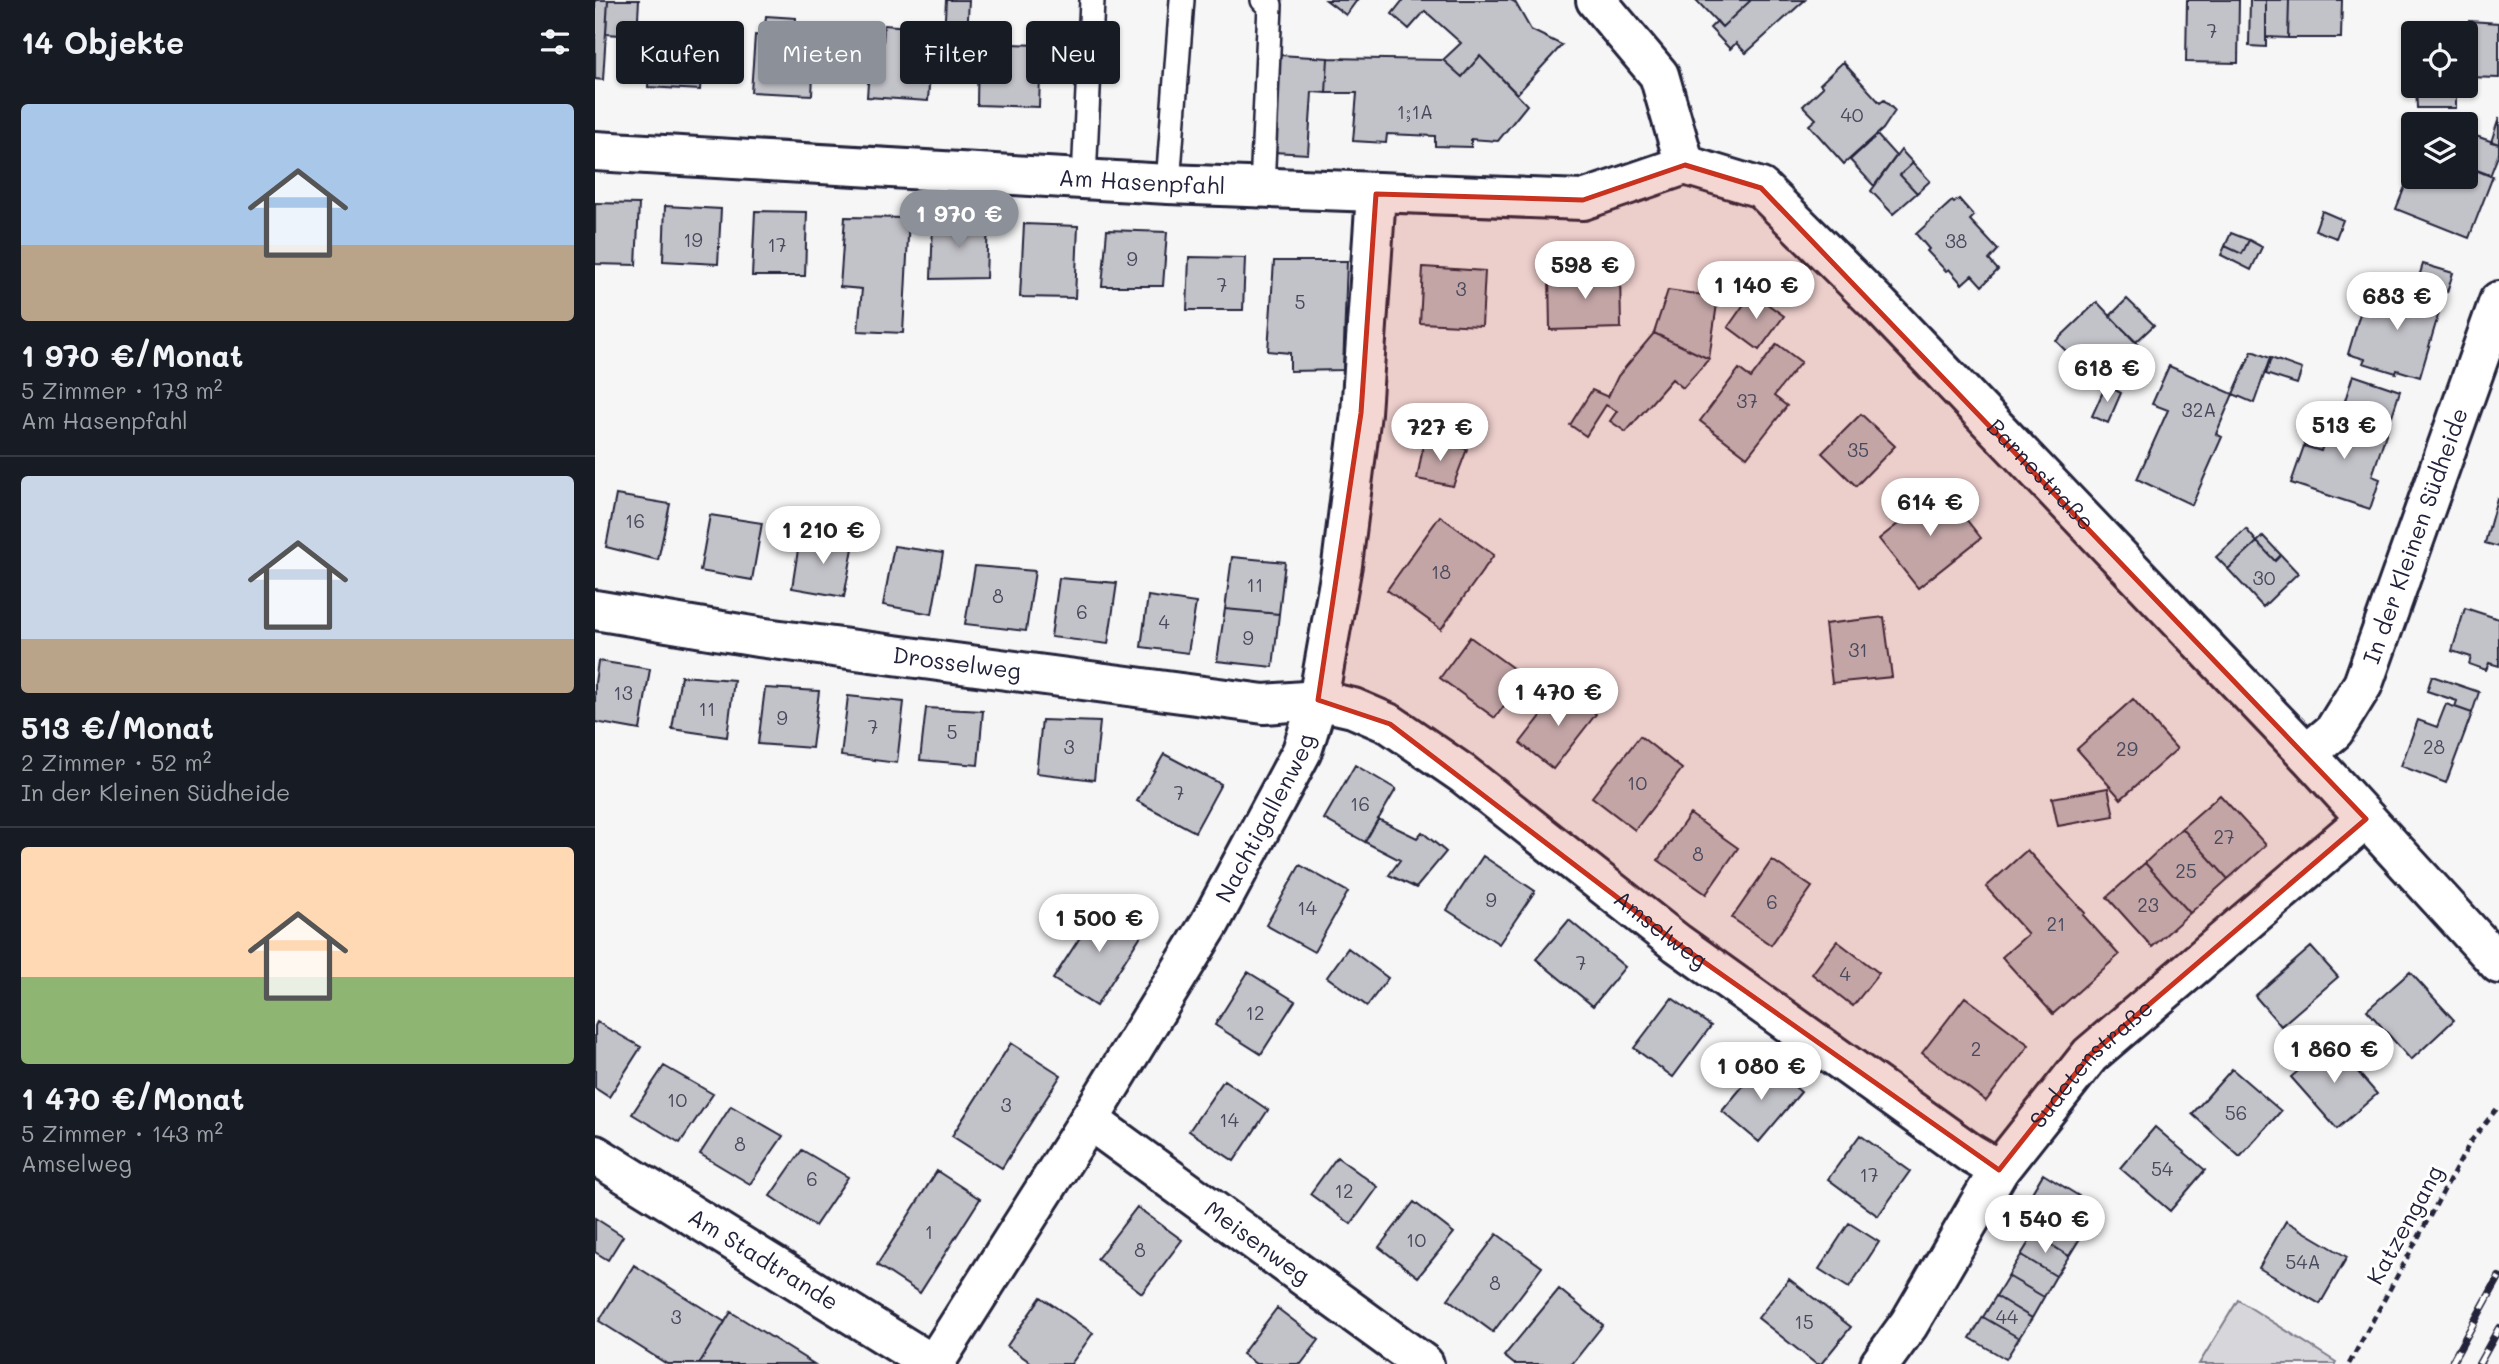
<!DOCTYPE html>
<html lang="de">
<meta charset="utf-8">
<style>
body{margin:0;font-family:Mali,sans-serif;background:#242831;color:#f1f3f6;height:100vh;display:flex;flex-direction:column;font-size:26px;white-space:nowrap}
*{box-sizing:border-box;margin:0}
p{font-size:23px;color:#9ea1a6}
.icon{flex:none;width:38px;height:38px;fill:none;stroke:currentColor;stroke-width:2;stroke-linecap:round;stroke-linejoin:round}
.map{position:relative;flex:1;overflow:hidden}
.panel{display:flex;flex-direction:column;background:#171b24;width:595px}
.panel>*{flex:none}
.banner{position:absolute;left:21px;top:21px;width:665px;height:63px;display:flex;gap:14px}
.fabs{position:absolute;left:1806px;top:21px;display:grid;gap:14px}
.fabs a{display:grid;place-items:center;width:77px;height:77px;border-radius:7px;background:#171b24;box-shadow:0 2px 5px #0004;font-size:35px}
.price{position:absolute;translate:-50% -60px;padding:0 16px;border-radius:24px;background:#fff;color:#222;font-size:23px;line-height:46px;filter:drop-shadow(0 2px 4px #0008)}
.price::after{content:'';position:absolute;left:50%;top:42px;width:21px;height:16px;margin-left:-10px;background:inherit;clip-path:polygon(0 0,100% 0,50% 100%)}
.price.active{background:#8c9099;color:#fff}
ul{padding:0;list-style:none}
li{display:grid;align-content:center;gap:14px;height:371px;padding:0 21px}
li+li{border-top:2px solid #363941}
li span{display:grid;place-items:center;height:217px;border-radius:7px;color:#555}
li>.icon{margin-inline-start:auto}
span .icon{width:126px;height:126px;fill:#fffc;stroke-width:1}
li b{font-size:30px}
h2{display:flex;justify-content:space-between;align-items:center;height:84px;padding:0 21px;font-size:30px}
.pill{padding:0 24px;border-radius:7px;background:#171b24;box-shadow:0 2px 5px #0004;font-size:24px;line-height:63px}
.pill.active{background:#8c9099;color:#fff}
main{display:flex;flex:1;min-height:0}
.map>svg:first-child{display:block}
.green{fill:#d7d7db;stroke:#7c7c8b;stroke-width:2}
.building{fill:#c2c2c9;stroke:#22223b;stroke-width:2}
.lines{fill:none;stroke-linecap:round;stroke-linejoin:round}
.service-casing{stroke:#22223b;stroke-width:28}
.minor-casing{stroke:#22223b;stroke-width:44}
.path{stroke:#22223b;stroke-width:4.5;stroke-dasharray:7 5;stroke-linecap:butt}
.service{stroke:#fff;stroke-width:23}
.minor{stroke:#fff;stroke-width:38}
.rail-casing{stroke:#22223b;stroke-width:8}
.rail{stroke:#fff;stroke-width:5;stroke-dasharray:16;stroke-linecap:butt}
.marked{fill:#c8321e;fill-opacity:0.2;stroke:#c8321e;stroke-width:5;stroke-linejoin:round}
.labels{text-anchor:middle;stroke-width:6;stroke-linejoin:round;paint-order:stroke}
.number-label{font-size:19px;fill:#4a4a5e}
.street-label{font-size:23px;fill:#22223b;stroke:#fff}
</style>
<main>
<section class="panel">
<h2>14 Objekte<svg class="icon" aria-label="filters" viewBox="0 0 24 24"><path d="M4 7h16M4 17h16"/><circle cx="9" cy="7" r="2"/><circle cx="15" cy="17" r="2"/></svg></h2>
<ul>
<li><span style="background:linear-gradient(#a9c7e8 65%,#b9a48a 0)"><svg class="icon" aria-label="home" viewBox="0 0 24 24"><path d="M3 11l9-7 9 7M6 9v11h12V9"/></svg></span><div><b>1 970 €/Monat</b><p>5 Zimmer · 173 m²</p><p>Am Hasenpfahl</p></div></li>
<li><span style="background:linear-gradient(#c9d6e8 75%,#b9a48a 0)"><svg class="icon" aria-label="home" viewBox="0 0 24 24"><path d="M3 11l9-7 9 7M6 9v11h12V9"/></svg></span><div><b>513 €/Monat</b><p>2 Zimmer · 52 m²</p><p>In der Kleinen Südheide</p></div></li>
<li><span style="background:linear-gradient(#ffd9b3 60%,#8fb573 0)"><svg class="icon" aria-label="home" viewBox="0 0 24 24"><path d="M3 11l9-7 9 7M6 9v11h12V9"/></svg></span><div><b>1 470 €/Monat</b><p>5 Zimmer · 143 m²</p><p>Amselweg</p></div></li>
</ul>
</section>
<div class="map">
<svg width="1904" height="1364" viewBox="0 0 1904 1364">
<rect width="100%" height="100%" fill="#f6f6f7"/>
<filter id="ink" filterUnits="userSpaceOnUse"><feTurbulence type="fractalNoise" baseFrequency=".0143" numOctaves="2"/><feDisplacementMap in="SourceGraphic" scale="14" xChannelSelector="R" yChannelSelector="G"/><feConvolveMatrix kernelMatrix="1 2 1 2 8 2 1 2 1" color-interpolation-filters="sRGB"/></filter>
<g filter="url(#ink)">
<path class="green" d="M1643,1300l98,62 -1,2h-136z"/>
<path class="building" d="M0,0h13l-5,80 -8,-1z
M13,0h31l-2,36 -31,-2z
M351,0h23l-3,53 -23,-1z
M731,0h31l-11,15z
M808,0h108l4,2 16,28 31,15 -45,49 -37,-38 -18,21 -19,-17 18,-17 -36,-32 -16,18 -17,-15z
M1101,0h55l-29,27z
M1156,0h54l-59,53 -10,-10 -6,6 -20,-21 7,-7 5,6z
M1592,0h52l-1,63 -52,-1z
M1655,0h16v47l-17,-1z
M1671,0h23l-1,38 -22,-1z
M1694,0h53l-1,38h-53z
M171,16l30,2 -1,20 20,2 -3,55 -61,-3 4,-57 9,1z
M1874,21l30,2v55l-33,-1z
M57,22l52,3 -4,65 -52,-3z
M289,25l38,3 -1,26 10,1 -3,46 -61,-4 4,-56 12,1z
M383,43l63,2 -2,62 -62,-2z
M684,55l49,3 -2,35 -14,-1 -4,62 -35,-2z
M885,56l47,49 -29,36 -27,-2v8l-36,-1v-10l-48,-2 -1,9 -33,-2 4,-48h-31l2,-35 115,2 19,17z
M1248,62l37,41 4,-3 11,11 -12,18 -39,35 -35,-39 7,-6 -13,-13 20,-19 -3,-3z
M1821,86h40v22h-39z
M1904,118v26l-8,-2z
M1282,135l19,21 -22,30 -24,-26z
M1878,135l26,9v9l-9,23 -24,-10v-12z
M1306,150l12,13 -13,12 17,18 -24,21 -22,-23z
M1818,151v26h53v-11l27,10 -24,62 -73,-29 14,-35 -4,-2z
M1318,163l17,18 -13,12 -17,-18z
M1364,199l15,17 -4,4 28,30 -9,10 9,10 -16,16 -10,-11 -10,9 -13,-15 -3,2 -19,-20 2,-2 -13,-15 36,-33 2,2z
M0,203l44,1 -3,61 -41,-1z
M70,206l56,3 -3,55 -55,-3z
M160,211l52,1 -2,64h-53z
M1727,211l21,9 -7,18 -21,-8z
M250,217l64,1 -6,115 -45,-2 4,-42 -22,-2z
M338,221h55l-2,57 -55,1z
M429,224l54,2 -3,72 -55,-1z
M512,230l60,2 -4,54h-61z
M1636,233l18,7 -7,14 -17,-8z
M1654,240l13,7 -11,23 -30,-15 4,-9 17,8z
M594,257l56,1 -2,52h-56z
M679,261h73l-4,109 -53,1v-18l-22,-2z
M1828,264l30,9 -6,19 -30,-9z
M828,267l62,4 -3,55 -62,-3z
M1025,273l1,55 -71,2 -1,-56z
M1824,284l26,8 -25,85 -23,-7 -1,3 -33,-10 2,-4 -17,-5 18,-61 4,1 -3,7 14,5 3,-7 28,8z
M1073,290l50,7 -9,62 -55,-26z
M1157,293l32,23 -25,34 -31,-23z
M1532,299l27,26 -18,17 -26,-26z
M1502,302l42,44 -40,40 -32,-31 1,-2 -12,-12z
M1059,333l55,26 -26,29 -11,-9 -46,53 -16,-11 7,-10 -11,-6 -20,31 -16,-11 22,-35 16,7 10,-21z
M1182,344l24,18 -27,34 13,10 -40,51 -47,-36 39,-52 12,9z
M1657,351l18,7 -16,45 -21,-9z
M1676,358l31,11 -5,15 -31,-10z
M1574,366l64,28 -17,40 6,3 -30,68 -55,-26 31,-69 -16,-6z
M1758,375l47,16 -11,34 -47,-15z
M1511,385l15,8 -13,30 -16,-7z
M1739,410l54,18 -16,48 8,3 -10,30 -79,-26 13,-37 17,5z
M1266,414l34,32 -39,40 -34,-33z
M1714,431l17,5 -5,15 -17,-5z
M829,441l43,8 -14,37 -36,-7z
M1347,489l39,49 -63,50 -39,-49z
M21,495l54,9 -12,56 -52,-13z
M1902,498l2,1v48l-14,-4z
M115,515l52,8 -10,57 -52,-9z
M845,516l54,39 -53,74 -54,-39z
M1651,529l11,13 -29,27 -12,-12z
M1668,536l18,19 -6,6 -18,-19z
M205,537l54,6 -10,54 -52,-9z
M1662,542l18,19 6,-6 17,18 -35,34 -35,-38z
M299,546l49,7 -11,61 -49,-9z
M637,557l53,5 -6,52 -54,-5z
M380,566l60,5 -9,60 -61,-7z
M464,578l58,5 -9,61 -57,-7z
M553,596l48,7 -8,50 -47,-6z
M1870,608l34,11v47l-10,-3 -3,7 -17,-6 2,-7 -19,-6z
M630,609l54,5 -6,53 -56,-6z
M1289,617l8,60 -60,6 -7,-59z
M875,637l55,40 -30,41 -55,-40z
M3,661l52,8 -10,61 -45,-8v-39z
M86,676l53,4 -7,57 -55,-8z
M1837,676l47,16 -7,21 -17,-6 2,-6 -30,-10z
M170,688l54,3 -7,57 -54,-4z
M968,688l33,26 -43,55 -33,-26z
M253,696l56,6 -7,61 -56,-7z
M1538,699l44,50 -56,50 -44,-50z
M1851,704l26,9 -26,70 -45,-17 17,-46 19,7z
M331,708l57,3 -5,54 -58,-5z
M447,720l58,2 -6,58 -58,-7z
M1045,736l42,33 -47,61 -43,-33z
M569,754l57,30 -26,48 -58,-31z
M760,765l41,24 -31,53 -41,-23z
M1513,788l6,28 -56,10 -6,-28z
M1625,795l46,50 -38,34 -46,-51z
M1095,814l48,34 -32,46 -48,-34z
M783,819l39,19 5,-6 24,20 -30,36 -27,-13 11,-15 -35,-18z
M1587,828l46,51 -38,34 -45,-50z
M1432,850l58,63 -2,2 36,40 -66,59 -51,-57 26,-23 -42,-47z
M888,856l52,35 -36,53 -52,-34z
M1177,860l40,27 -41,58 -39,-27z
M1550,863l45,50 -38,34 -45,-50z
M705,865l48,27 -34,60 -48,-27z
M508,902l42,27 -49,77 -43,-27z
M974,920l56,47 -32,39 -57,-47z
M1242,941l42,32 -26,33 -41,-32z
M1716,947l27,30 -57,49 -26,-30z
M753,948l40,30 -21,28 -40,-29z
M653,972l47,29 -34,53 -46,-29z
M1815,972l44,48 -43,40 -44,-50z
M1370,997l64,48 -43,56 -64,-48z
M1077,998l39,28 -38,51 -39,-29z
M2,1022l44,25 -32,50 -14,-9v-62z
M1737,1042l45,52 -40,35 -46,-52z
M416,1043l50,32 -59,93 -50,-32z
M1169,1061l37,31 -42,50 -37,-31z
M69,1066l49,28 -33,49 -48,-29z
M1637,1069l49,42 -41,46 -48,-43z
M629,1080l44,30 -34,51 -45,-30z
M136,1106l52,30 -33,48 -50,-30z
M1560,1127l50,43 -35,41 -50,-43z
M1265,1135l50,36 -32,45 -50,-37z
M207,1150l46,27 -33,49 -45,-30z
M742,1157l41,30 -27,37 -41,-30z
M342,1171l43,28 -60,94 -43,-28z
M1448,1174l54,33 -13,22 -54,-33z
M819,1202l40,31 -36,44 -39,-30z
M542,1207l45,33 -40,53 -45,-34z
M1451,1213l36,22 -13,21 -35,-22z
M0,1218l28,18 -15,24 -13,-8z
M1691,1221l61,36 -27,47 -61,-36z
M1254,1223l30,19 -30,46 -30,-19z
M902,1234l45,33 -49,65 -45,-33z
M1439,1234l35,22 -13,20 -35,-21z
M1426,1255l35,21 -12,21 -36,-21z
M39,1265l91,57 -26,42h-32l-68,-43z
M1413,1276l36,21 -12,21 -36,-22z
M1194,1279l62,48 -30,37h-5l-58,-46z
M964,1289l44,36 -31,39h-58l-10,-8z
M1401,1296l36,22 -13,20 -36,-21z
M446,1297l52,36 -22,31h-38l-26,-18z
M682,1308l42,32 -18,24h-45l-14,-10z
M136,1312l83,52h-115z
M1388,1317l36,21 -13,21 -36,-21z"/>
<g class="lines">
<defs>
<path id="service" d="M489,180l8,-180
M573,184l14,-184
M667,189l8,-184 -7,-5"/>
<g id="minor">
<path d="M1001,0l63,75 26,90"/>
<path id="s1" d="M0,151l573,33 415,16 102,-35"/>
<path id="s2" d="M1090,165l76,23 119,118 427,448 192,210"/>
<path id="s3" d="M0,610l163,27 506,67 54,-4 35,8 37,16 73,50 214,169 293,210 29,17"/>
<path id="s4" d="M1712,754l27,-23 29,-47 136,-383"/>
<path id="s5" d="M494,1120l335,244"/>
<path id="s6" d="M0,1155l337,209"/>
<path id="s7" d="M339,1364l155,-244 121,-197 92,-172 16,-51 24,-135 19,-152 15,-219"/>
<path id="s8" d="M1285,1364l29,-40 90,-154 91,-115 276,-236"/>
</g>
</defs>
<use href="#service" class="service-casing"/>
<use href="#minor" class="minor-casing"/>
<path class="path" d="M1754,1364l122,-223 28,-35"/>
<use href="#service" class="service"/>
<use href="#minor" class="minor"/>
<defs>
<path id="rail" d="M1856,1364l48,-87
M1884,1364l20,-36"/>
</defs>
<use href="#rail" class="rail-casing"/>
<use href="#rail" class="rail"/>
</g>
</g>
<path class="marked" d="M1090,165l76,23 605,631 -276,236 -91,115 -322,-227 -287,-219 -72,-24 43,-287 15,-219 207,6z"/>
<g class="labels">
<g class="number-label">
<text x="1617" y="38">7</text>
<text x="820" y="119">1;1A</text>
<text x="1257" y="122">40</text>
<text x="98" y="247">19</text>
<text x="1361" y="248">38</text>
<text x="182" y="252">17</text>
<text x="537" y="266">9</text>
<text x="627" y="292">7</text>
<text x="866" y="296">3</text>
<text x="705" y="309">5</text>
<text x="1152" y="408">37</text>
<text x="1604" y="417">32A</text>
<text x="1263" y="457">35</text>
<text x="40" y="528">16</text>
<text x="846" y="579">18</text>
<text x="1669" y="585">30</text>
<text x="660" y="592">11</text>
<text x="403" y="603">8</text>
<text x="487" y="619">6</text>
<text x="569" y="629">4</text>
<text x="653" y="645">9</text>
<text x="1263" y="657">31</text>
<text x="28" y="700">13</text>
<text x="112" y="716">11</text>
<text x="187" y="725">9</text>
<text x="278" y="734">7</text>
<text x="357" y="739">5</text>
<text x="474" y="754">3</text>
<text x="1839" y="754">28</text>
<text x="1532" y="756">29</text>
<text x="1042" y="790">10</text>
<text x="584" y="800">7</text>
<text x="765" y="811">16</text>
<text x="1629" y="844">27</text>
<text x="1103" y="861">8</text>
<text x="1591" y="878">25</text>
<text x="896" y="907">9</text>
<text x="1177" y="909">6</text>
<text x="1553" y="912">23</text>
<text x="712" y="915">14</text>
<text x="1461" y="931">21</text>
<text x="986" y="970">7</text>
<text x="1250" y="981">4</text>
<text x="660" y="1020">12</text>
<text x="1381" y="1056">2</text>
<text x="82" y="1107">10</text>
<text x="411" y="1112">3</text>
<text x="1641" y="1120">56</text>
<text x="634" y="1127">14</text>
<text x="145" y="1151">8</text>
<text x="1567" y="1176">54</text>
<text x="1274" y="1182">17</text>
<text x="217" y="1186">6</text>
<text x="749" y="1198">12</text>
<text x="334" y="1239">1</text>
<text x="821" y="1247">10</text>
<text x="545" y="1257">8</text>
<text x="1708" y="1269">54A</text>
<text x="900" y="1290">8</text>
<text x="81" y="1324">3</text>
<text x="1412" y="1324">44</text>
<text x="1209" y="1329">15</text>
</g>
<g class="street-label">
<text dy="8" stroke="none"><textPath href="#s1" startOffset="548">Am Hasenpfahl</textPath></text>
<text dy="8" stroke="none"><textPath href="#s2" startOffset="480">Barnestraße</textPath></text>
<text dy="8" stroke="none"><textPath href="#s4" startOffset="248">In der Kleinen Südheide</textPath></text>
<text dy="8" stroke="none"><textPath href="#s3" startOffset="366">Drosselweg</textPath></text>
<text dy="8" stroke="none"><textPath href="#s7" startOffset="639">Nachtigallenweg</textPath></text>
<text dy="8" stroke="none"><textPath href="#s3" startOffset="1146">Amselweg</textPath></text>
<text dy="8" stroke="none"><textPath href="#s8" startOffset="369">Sudetenstraße</textPath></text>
<text transform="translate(1810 1225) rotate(-61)" y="8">Katzengang</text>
<text dy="8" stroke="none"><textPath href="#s5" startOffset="208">Meisenweg</textPath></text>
<text dy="8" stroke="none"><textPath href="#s6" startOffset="198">Am Stadtrande</textPath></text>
</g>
</g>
</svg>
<div class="fabs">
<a><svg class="icon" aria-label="locate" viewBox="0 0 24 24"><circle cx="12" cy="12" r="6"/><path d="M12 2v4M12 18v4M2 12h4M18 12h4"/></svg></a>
<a><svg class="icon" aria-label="layers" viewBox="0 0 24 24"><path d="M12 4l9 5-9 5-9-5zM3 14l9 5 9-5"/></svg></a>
</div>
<b class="price active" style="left:364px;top:250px">1 970 €</b>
<b class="price" style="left:990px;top:301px">598 €</b>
<b class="price" style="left:1161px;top:321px">1 140 €</b>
<b class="price" style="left:1802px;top:332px">683 €</b>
<b class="price" style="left:1512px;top:404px">618 €</b>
<b class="price" style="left:1749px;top:461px">513 €</b>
<b class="price" style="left:845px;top:463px">727 €</b>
<b class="price" style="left:1335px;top:538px">614 €</b>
<b class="price" style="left:228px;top:566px">1 210 €</b>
<b class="price" style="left:963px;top:728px">1 470 €</b>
<b class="price" style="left:504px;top:954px">1 500 €</b>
<b class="price" style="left:1739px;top:1085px">1 860 €</b>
<b class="price" style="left:1166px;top:1102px">1 080 €</b>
<b class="price" style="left:1450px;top:1255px">1 540 €</b>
<div class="banner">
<a class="pill">Kaufen</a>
<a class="pill active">Mieten</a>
<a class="pill">Filter</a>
<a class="pill">Neu</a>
</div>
</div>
</main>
